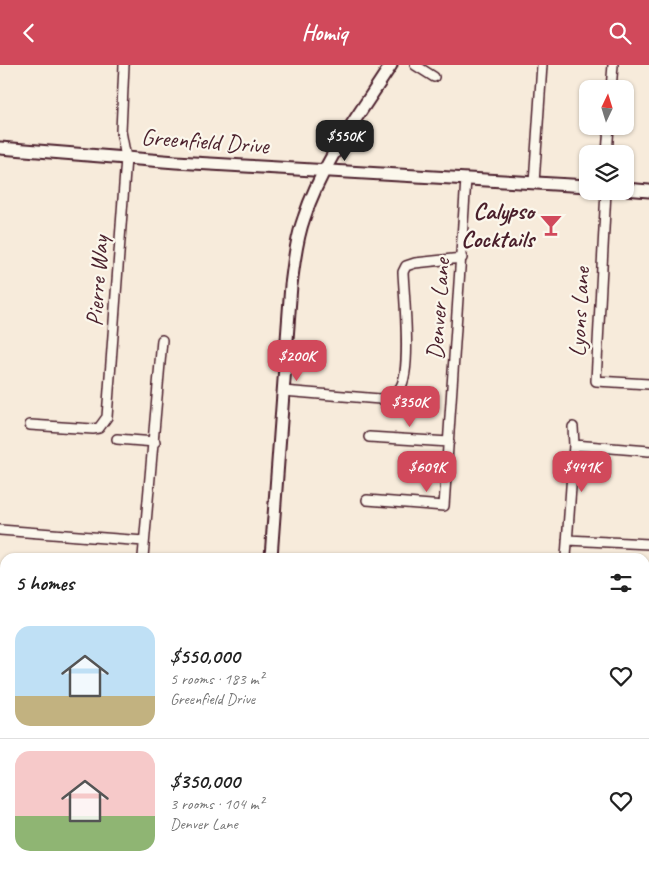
<!DOCTYPE html>
<meta charset="utf-8">
<style>
body{margin:0;font-family:Caveat,sans-serif;background:#f2f2f2;color:#222;height:100vh;display:flex;flex-direction:column;font-size:19px;white-space:nowrap}
*{box-sizing:border-box;margin:0}
p{font-size:16px;color:#767676}
.icon{flex:none;width:28px;height:28px;fill:none;stroke:currentColor;stroke-width:2;stroke-linecap:round;stroke-linejoin:round}
.map{position:relative;flex:1;overflow:hidden}
.drawer{position:absolute;left:0px;top:488px;width:650px;height:321px;display:flex;flex-direction:column;background:#fff;border-radius:15px 15px 0 0;box-shadow:0 1px 4px #0004}
.drawer>*{flex:none}
.needle{width:32px;rotate:4deg}
.buttons{position:absolute;left:579px;top:15px;display:grid;gap:10px}
.buttons a{display:grid;place-items:center;width:55px;height:55px;border-radius:10px;background:#fff;box-shadow:0 1px 4px #0004;font-size:25px}
.price{position:absolute;translate:-50% -42px;padding:0 11px;border-radius:10px;background:#d1495b;color:#fff;font-size:16px;line-height:32px;filter:drop-shadow(0 1px 2px #0008)}
.price::after{content:'';position:absolute;left:50%;top:30px;width:15px;height:11px;margin-left:-8px;background:inherit;clip-path:polygon(0 0,100% 0,50% 100%)}
.price.selected{background:#222;color:#fff}
ul{padding:0;list-style:none}
li{display:flex;align-items:center;gap:15px;height:125px;padding:0 15px}
li+li{border-top:1px solid #e0e0e0}
li span{display:grid;place-items:center;flex:none;width:140px;height:100px;border-radius:15px;color:#555}
li>.icon{margin-inline-start:auto}
span .icon{width:60px;height:60px;fill:#fffc;stroke-width:1}
li b{font-size:21px}
h2{display:flex;justify-content:space-between;align-items:center;height:60px;padding:0 15px;font-size:21px}
header{display:flex;justify-content:space-between;align-items:center;height:65px;padding:0 15px;background:#d1495b;color:#fff;font-size:22px;font-weight:600}
.map>svg:first-child{display:block}
.lines{fill:none;stroke-linecap:round;stroke-linejoin:round}
.minor-casing{stroke:#4a1f2b;stroke-width:12}
.major-casing{stroke:#4a1f2b;stroke-width:15}
.minor{stroke:#fbf7ec;stroke-width:9}
.major{stroke:#fbf7ec;stroke-width:11}
.labels{text-anchor:middle;stroke-width:4.5;stroke-linejoin:round;paint-order:stroke}
.street-label{font-size:24px;fill:#4a1f2b;stroke:#fbf7ec}
.poi-label{font-size:24px;font-weight:bold;fill:#4a1f2b;stroke:#fbf7ec;text-anchor:end}
</style>
<header><svg class="icon" aria-label="back" viewBox="0 0 24 24"><path d="M15 5l-7 7 7 7"/></svg>Homiq<svg class="icon" aria-label="search" viewBox="0 0 24 24"><circle cx="10" cy="10" r="6"/><path d="M15 15l6 6"/></svg></header>
<div class="map">
<svg width="649" height="808" viewBox="0 0 649 808">
<rect width="100%" height="100%" fill="#f7ebdb"/>
<filter id="ink" filterUnits="userSpaceOnUse"><feTurbulence type="fractalNoise" baseFrequency=".02" numOctaves="2"/><feDisplacementMap in="SourceGraphic" scale="10" xChannelSelector="R" yChannelSelector="G"/><feConvolveMatrix kernelMatrix="1 2 1 2 8 2 1 2 1" color-interpolation-filters="sRGB"/></filter>
<g filter="url(#ink)">
<g class="lines">
<defs>
<path id="minor" d="M415,0l19,12
M611,24l2,-24
M607,89l2,-28
M534,118l8,-118
M606,126l-10,190 53,3
M283,326l97,8c8,-3 15,-4 20,-11 12,-16 4,-93 3,-116l3,-6 9,-3 47,-5
M30,360l63,4 6,-1 8,-11 19,-259 -5,-27 3,-66
M369,372l80,5
M117,374l38,3
M574,380l75,6
M367,435l77,6 22,-327
M0,465l144,11
M567,475l82,4
M143,492l19,-217
M566,492l8,-112 -1,-18
M0,555l5,1
M645,652h4"/>
<path id="major" d="M0,83l176,14 412,24
M625,124l24,2
M271,492l20,-272c3,-22 5,-45 13,-67 18,-56 56,-104 87,-153
M0,754h5
M0,769h5
M645,797l4,1
M526,804l60,4
M242,808v-4"/>
</defs>
<use href="#minor" class="minor-casing"/>
<use href="#major" class="major-casing"/>
<use href="#minor" class="minor"/>
<use href="#major" class="major"/>
</g>
</g>
<defs>
<symbol id="bar-bare" viewBox="-9 -9 18 18"><path d="M-6-5H6L.8 .8V4.5H3.5V6h-7V4.5H-.8V.8Z" fill="#d1495b" stroke="#fbf7ec" stroke-width="2.5" paint-order="stroke"/></symbol>
</defs>
<g fill-rule="evenodd">
<use href="#bar-bare" x="535" y="144" width="32" height="32"/>
</g>
<g class="labels">
<g class="street-label">
<text transform="translate(205 76) rotate(4)" y="8">Greenfield Drive</text>
<text transform="translate(97 216) rotate(-86)" y="8">Pierre Way</text>
<text transform="translate(438 244) rotate(-86)" y="8">Denver Lane</text>
<text transform="translate(579 247) rotate(-87)" y="8">Lyons Lane</text>
</g>
<g class="poi-label">
<text x="534" y="154">Calypso<tspan x="534" dy="28">Cocktails</tspan></text>
</g>
</g>
</svg>
<div class="buttons">
<a><svg class="needle" viewBox="-14 -14 28 28"><path d="M0-13l5 13h-10z" fill="#e53935"/><path d="M0 13l5-13h-10z" fill="#767676"/></svg></a>
<a><svg class="icon" aria-label="layers" viewBox="0 0 24 24"><path d="M12 4l9 5-9 5-9-5zM3 14l9 5 9-5"/></svg></a>
</div>
<b class="price selected" style="left:345px;top:97px">$550K</b>
<b class="price" style="left:297px;top:317px">$200K</b>
<b class="price" style="left:410px;top:363px">$350K</b>
<b class="price" style="left:427px;top:428px">$609K</b>
<b class="price" style="left:582px;top:428px">$441K</b>
<section class="drawer">
<h2>5 homes<svg class="icon" aria-label="filters" viewBox="0 0 24 24"><path d="M4 7h16M4 17h16"/><circle cx="9" cy="7" r="2"/><circle cx="15" cy="17" r="2"/></svg></h2>
<ul>
<li><span style="background:linear-gradient(#bfe0f5 70%,#c2b280 0)"><svg class="icon" aria-label="home" viewBox="0 0 24 24"><path d="M3 11l9-7 9 7M6 9v11h12V9"/></svg></span><div><b>$550,000</b><p>5 rooms · 183 m²</p><p>Greenfield Drive</p></div><svg class="icon" aria-label="heart" viewBox="0 0 24 24"><path d="M12 20l-8-8c-3-5 5-10 8-4 3-6 11-1 8 4z"/></svg></li>
<li><span style="background:linear-gradient(#f6c9c9 65%,#8fb573 0)"><svg class="icon" aria-label="home" viewBox="0 0 24 24"><path d="M3 11l9-7 9 7M6 9v11h12V9"/></svg></span><div><b>$350,000</b><p>3 rooms · 104 m²</p><p>Denver Lane</p></div><svg class="icon" aria-label="heart" viewBox="0 0 24 24"><path d="M12 20l-8-8c-3-5 5-10 8-4 3-6 11-1 8 4z"/></svg></li>
</ul>
</section>
</div>
